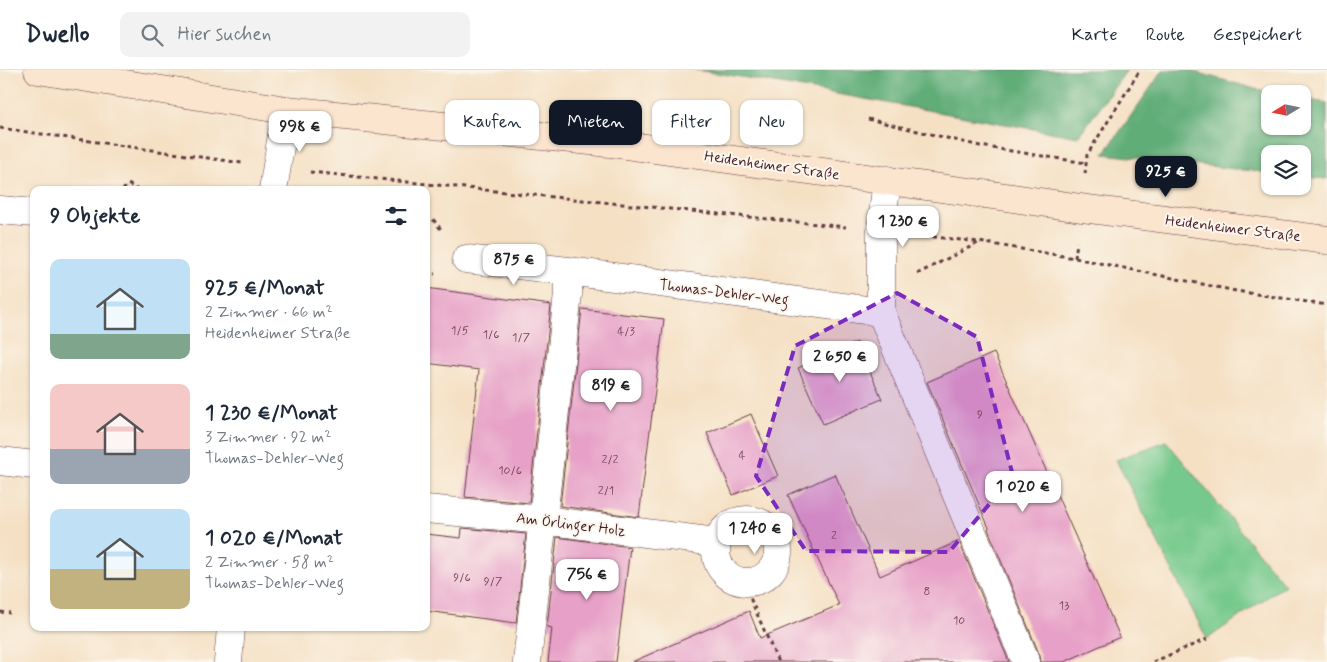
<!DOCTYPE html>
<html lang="de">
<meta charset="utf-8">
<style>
body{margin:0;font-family:Mynerve,sans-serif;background:#f2f2f3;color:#1f2937;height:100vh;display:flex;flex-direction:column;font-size:19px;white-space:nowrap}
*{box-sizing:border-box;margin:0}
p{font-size:16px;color:#747a83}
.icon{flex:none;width:28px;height:28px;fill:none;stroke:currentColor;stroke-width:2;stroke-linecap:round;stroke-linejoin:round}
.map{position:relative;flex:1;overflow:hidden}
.panel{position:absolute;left:30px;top:116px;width:400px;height:445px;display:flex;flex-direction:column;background:#fff;border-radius:10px;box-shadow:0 1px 4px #0004}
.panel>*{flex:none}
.guide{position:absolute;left:445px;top:30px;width:475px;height:45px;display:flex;gap:10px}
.needle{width:32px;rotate:260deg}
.tools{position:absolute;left:1261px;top:15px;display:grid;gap:10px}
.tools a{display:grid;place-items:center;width:50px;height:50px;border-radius:10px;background:#fff;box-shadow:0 1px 4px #0004;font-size:25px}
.price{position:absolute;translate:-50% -42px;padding:0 11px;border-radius:10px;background:#fff;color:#222;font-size:16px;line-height:32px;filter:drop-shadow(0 1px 2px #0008)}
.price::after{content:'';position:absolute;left:50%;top:30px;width:15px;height:11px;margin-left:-8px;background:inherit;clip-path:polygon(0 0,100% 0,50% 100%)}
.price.active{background:#111827;color:#fff}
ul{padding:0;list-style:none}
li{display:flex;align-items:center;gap:15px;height:125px;padding:0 20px}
li span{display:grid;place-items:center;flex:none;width:140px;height:100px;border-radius:10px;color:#555}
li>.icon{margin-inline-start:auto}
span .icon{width:60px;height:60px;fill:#fffc;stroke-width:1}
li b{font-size:21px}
h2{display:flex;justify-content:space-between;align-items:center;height:60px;padding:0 20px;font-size:21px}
.pill{padding:0 18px;border-radius:10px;background:#fff;box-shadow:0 1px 4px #0004;font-size:18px;line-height:45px}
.pill.active{background:#111827;color:#fff}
header{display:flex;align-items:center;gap:30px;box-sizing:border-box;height:70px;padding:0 25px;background:#fff;border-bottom:1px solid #e0e1e3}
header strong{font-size:24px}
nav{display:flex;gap:28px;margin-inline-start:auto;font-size:18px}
.search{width:350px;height:45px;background:#f2f2f3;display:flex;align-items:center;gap:12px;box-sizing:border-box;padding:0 18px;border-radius:10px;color:#747a83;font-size:19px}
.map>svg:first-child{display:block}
.green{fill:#76c98c;stroke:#60745c}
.forest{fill:#60ad78;stroke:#556652}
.building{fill:#e7a0c7}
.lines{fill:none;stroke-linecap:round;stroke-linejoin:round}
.minor-casing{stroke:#643c42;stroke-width:29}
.secondary-casing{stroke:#643c42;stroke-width:29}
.path{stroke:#643c42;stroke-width:3;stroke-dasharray:4 4;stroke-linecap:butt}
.minor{stroke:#fff;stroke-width:28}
.secondary{stroke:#fce5cf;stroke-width:28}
.marked{fill:#7b2cbf;fill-opacity:0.2;stroke:#7b2cbf;stroke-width:4;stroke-dasharray:10 6;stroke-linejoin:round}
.labels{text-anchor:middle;stroke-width:4;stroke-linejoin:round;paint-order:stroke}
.number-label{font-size:12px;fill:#713f52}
.street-label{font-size:15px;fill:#4a1f2b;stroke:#fbf7ec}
</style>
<header>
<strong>Dwello</strong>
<div class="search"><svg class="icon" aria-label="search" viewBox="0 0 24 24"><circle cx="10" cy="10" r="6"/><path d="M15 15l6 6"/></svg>Hier suchen</div>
<nav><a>Karte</a><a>Route</a><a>Gespeichert</a></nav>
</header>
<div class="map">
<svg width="1327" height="592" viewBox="0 0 1327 592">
<rect width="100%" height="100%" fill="#fbf7ec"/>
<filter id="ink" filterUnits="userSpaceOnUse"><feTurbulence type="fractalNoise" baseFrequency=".02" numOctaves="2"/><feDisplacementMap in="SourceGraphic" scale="10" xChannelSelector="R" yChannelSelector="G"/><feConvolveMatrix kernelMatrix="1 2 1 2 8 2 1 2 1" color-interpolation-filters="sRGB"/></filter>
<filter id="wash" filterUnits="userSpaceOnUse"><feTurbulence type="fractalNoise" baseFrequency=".0096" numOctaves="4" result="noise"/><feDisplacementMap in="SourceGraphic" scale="20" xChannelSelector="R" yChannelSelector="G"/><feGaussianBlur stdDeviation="1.12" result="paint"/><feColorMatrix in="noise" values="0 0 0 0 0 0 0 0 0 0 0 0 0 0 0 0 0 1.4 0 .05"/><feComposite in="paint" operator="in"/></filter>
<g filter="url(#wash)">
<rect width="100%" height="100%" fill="#f5e0c4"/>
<path class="green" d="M1166,371l119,144 -78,54 -91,-179z"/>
<path class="forest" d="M695,0h432l-49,67 -337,-60z
M1163,0h25l85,24h-3v32h32l1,-27 24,4v76l-24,-2 -1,-23h-32v19l-166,-19z"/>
<g id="blocks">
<path class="building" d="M426,218l125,17 -22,198 -64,-6 14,-127 -53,-7z
M582,239l82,10 -25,198 -79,-11z
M857,272l25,57 -59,25 -25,-56z
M994,283l126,284 -56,25h-23l-1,-6 -52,-127 1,-1 -62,-146z
M751,344l27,62 -45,19 -26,-62z
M835,404l45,102 79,-35 50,121h-377l117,-51 11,27 79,-33 -51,-110z
M462,458l64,6 -10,89 -90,-12v-77l35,4z
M557,467l73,10 -14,115h-68l4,-34 -5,-1z"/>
</g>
</g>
<g filter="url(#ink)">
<use href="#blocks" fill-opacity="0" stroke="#643c42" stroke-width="1"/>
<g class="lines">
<defs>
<path id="minor" d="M887,110l-6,50v82l145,350
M273,120l13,-80
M0,140l34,3
M466,189l102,12
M0,391l34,4
M426,439l117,11 173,22
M716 481a31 31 0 1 1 62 0a31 31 0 1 1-62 0Z
M228,592l3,-34
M527,592l41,-368v-23l313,41"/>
<path id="secondary" d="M38,0l248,40 324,33 389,53 82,12 246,32"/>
</defs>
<use href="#minor" class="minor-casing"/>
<use href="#secondary" class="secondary-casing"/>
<path class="path" d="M868,49l112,27 106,17
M0,58l242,35
M310,102l536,55
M1085,104l2,-19 53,-85
M123,120l5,-6 10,6
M426,149l6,-1 11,14
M917,165l62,7 96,16 161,33 91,14
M1075,188l2,-16
M426,203l9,1
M917,204l61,-31
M744,514l34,78
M0,542l10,1
M1153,592l54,-23"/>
<use href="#minor" class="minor"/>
<use href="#secondary" class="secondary"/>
</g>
</g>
<path class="marked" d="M897,223l80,44 36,139 -64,76 -143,-1 -50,-75 39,-130z"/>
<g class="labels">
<g class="number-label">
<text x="460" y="264">1/5</text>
<text x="626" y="265">4/3</text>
<text x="491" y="268">1/6</text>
<text x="521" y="271">1/7</text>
<text x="980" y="348">9</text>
<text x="742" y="389">4</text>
<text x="610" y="393">2/2</text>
<text x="510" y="404">10/6</text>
<text x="606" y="424">2/1</text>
<text x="834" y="469">2</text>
<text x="462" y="511">9/6</text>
<text x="493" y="515">9/7</text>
<text x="927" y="525">8</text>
<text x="1064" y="539">13</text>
<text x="959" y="554">10</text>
</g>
<g class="street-label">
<text transform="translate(772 95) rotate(8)" y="5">Heidenheimer Straße</text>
<text transform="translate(1233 158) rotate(7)" y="5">Heidenheimer Straße</text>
<text transform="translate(724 222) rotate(7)" y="5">Thomas-Dehler-Weg</text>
<text transform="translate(571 454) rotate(7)" y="5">Am Örlinger Holz</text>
</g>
</g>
</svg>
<div class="tools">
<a><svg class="needle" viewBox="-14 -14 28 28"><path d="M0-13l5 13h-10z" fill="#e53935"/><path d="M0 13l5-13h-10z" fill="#747a83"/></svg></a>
<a><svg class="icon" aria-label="layers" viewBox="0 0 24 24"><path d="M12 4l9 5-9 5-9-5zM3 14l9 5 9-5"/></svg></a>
</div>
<b class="price" style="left:300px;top:83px">998 €</b>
<b class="price active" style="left:1166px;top:128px">925 €</b>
<b class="price" style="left:903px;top:178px">1 230 €</b>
<b class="price" style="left:514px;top:216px">875 €</b>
<b class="price" style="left:840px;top:313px">2 650 €</b>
<b class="price" style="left:611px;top:342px">819 €</b>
<b class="price" style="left:1023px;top:443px">1 020 €</b>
<b class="price" style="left:755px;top:485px">1 240 €</b>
<b class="price" style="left:587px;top:531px">756 €</b>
<div class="guide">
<a class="pill">Kaufen</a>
<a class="pill active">Mieten</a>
<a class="pill">Filter</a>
<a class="pill">Neu</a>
</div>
<section class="panel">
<h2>9 Objekte<svg class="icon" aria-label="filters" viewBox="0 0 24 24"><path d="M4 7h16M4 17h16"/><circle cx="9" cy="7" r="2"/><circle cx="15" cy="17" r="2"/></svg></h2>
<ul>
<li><span style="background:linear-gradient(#bfe0f5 75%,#7fa58c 0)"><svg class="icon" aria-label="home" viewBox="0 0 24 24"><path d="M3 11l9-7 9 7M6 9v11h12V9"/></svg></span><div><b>925 €/Monat</b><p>2 Zimmer · 66 m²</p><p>Heidenheimer Straße</p></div></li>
<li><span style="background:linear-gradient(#f6c9c9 65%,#9aa5b1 0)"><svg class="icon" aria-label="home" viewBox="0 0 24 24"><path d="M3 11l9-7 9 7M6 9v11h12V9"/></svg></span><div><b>1 230 €/Monat</b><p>3 Zimmer · 92 m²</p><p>Thomas-Dehler-Weg</p></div></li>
<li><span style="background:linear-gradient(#bfe0f5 60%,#c2b280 0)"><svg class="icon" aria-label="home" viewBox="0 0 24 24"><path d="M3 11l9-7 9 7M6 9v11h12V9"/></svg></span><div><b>1 020 €/Monat</b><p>2 Zimmer · 58 m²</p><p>Thomas-Dehler-Weg</p></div></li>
</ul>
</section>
</div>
